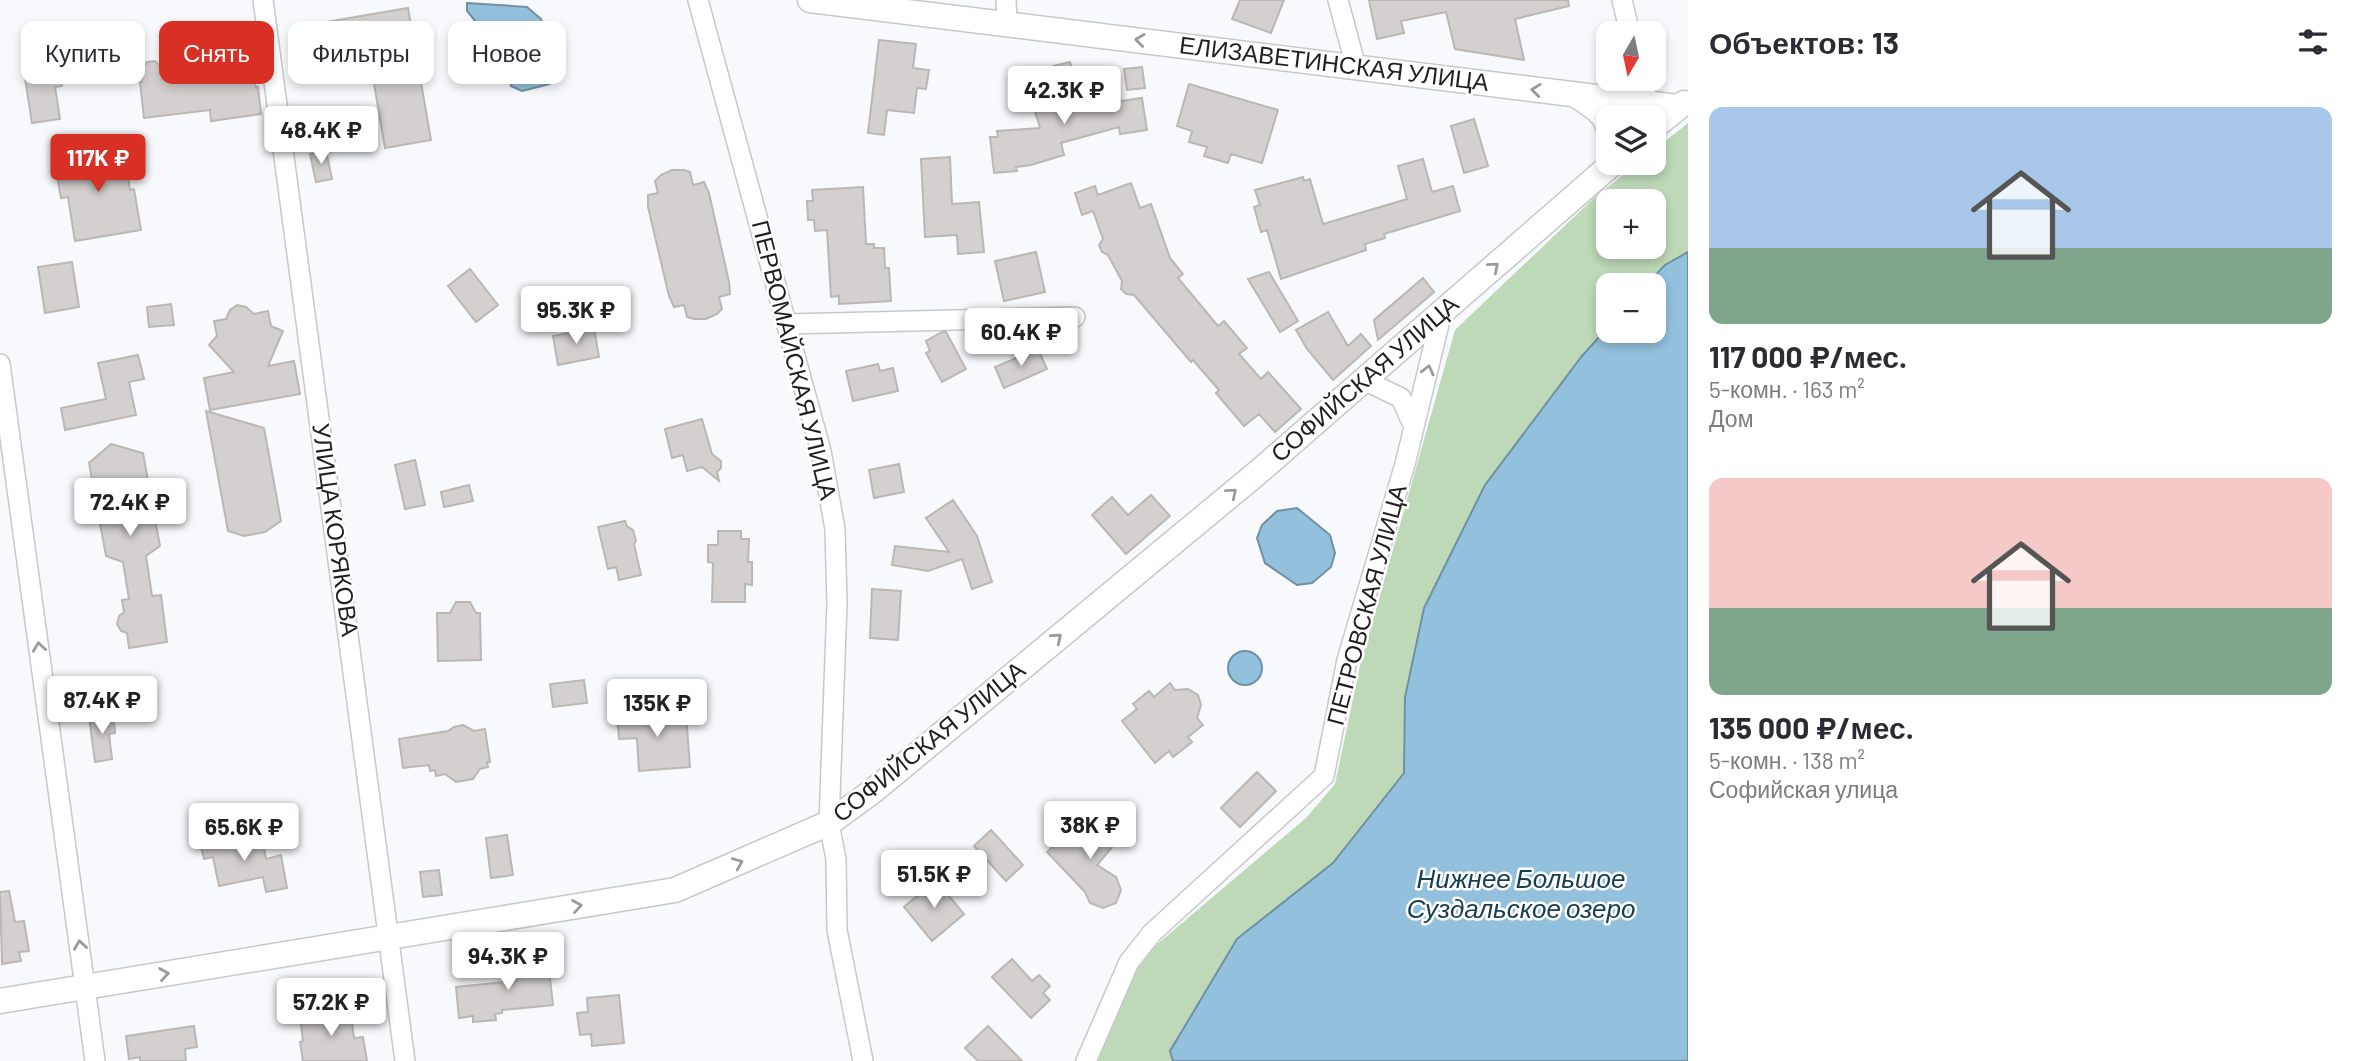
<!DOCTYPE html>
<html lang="ru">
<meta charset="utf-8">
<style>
body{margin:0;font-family:Barlow,sans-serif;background:#f7f7f7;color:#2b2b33;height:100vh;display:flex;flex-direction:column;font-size:26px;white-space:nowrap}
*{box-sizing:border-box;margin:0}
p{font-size:23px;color:#7c7c81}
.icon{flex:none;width:38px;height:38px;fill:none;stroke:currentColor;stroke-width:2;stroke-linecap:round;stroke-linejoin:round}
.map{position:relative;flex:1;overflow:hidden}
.drawer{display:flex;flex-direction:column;background:#fff;width:665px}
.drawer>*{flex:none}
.banner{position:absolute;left:21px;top:21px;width:665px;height:63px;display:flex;gap:14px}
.needle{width:46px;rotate:189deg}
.buttons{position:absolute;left:1596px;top:21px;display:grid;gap:14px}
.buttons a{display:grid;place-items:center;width:70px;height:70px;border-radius:14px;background:#fff;box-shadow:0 4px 10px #0003;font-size:35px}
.price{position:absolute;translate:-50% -60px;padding:0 16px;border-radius:7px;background:#fff;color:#222;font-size:23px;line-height:46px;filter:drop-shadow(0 2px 4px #0008)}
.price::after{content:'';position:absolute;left:50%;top:42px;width:21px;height:16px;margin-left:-10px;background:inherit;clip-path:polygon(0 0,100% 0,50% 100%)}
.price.on{background:#d93025;color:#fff}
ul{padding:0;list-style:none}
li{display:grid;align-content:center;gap:14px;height:371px;padding:0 21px}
li span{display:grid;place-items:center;height:217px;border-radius:14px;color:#555}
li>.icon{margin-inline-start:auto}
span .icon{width:126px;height:126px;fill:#fffc;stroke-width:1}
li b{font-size:30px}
h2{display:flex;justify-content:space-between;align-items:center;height:84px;padding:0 21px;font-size:30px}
.chip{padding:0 24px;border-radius:14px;background:#fff;box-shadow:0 4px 10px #0003;font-size:24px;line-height:63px}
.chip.on{background:#d93025;color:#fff}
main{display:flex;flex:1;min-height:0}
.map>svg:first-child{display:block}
.green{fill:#bdd9b7;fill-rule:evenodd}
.water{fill:#93c1dd;stroke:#7090a4;stroke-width:2}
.building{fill:#d3d0cf;stroke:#bab7b5;stroke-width:2}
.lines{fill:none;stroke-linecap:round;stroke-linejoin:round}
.minor-casing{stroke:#c7c8ca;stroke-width:22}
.tertiary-casing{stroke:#c7c8ca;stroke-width:27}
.minor{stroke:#fff;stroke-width:19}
.tertiary{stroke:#fff;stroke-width:24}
.oneway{stroke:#9a9a9b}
.labels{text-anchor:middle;stroke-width:5;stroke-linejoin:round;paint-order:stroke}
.street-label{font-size:24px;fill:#1f1f20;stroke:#fff}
.water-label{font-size:26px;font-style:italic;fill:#163d51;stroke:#fff}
</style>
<main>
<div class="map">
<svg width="1688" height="1061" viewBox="0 0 1688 1061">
<rect width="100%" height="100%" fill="#f8f9fc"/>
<path class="green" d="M1688,123v129l-23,13 -19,20h-38v42l-26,29 -177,341 -1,76 -71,90 -96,76 -67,112 3,10h-79l39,-87 22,-28 151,-128 29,-34 25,-118 95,-336 139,-132 44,-35h16v-13zM1608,201h46v46h-46z"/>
<path class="water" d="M467,3l60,4 14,12 12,51 -3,14 -28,7 -11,-5 -9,-41 -14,-8 -21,-26z
M1688,252v809h-515l-3,-10 67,-112 96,-76 71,-90 1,-76 19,-89 61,-123 97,-129 26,-29v4h46v-46h-8l19,-20z
M1297,508l33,27 5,18 -4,14 -19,16 -15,2 -32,-22 -8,-25 5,-13 15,-14z
M1228 668a17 17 0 1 1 34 0a17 17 0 1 1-34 0Z"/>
<path class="building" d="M1240,0h44l-13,33 -39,-14z
M1369,0h199l1,6 -54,13 9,41 -69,-11 -9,-37 -45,9 3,12 -27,6z
M408,8l23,132 -46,8 -16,-94 -48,9 -7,-39z
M879,40l37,4 -3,24 16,2 -3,19 -9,-1 -3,25 -27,-3 -3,25 -16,-2z
M251,60l5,28 2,-1 3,27 -50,7 -1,-11 -66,8 -4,-36h2l1,-14 4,-6 8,-1 9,8 22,-2 1,4z
M1070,62l11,36 4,-1 2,9 55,-8 5,32 -27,4 -1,-7 -58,16 3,12 -33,10 -15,2 1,4 -23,2 -4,-36h8l-1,-6 43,-3 -5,-17 28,-8 -10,-37z
M59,67l3,19 -7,1 5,32 -28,4 -8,-51z
M1142,67l3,21 -18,2 -3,-21z
M1189,84l89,26 -16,53 -31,-9 -3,9 -24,-7 3,-9 -18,-5 3,-11 -15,-5z
M1474,119l14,47 -24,7 -13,-47z
M123,147l7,43 4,-1 7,41 -66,11 -7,-44 -7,1 -7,-39z
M326,151l6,28 -16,3 -6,-28z
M950,157l2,47 27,-2 5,50 -26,2 -1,-19 -32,2 -4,-78z
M1423,159l9,33 21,-6 7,25 -76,23 1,4 -20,6 1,6 -85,29 -14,-49 -6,2 -7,-25 6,-2 -5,-15 48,-13 1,4 6,-2 13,45 84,-25 -9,-33z
M672,170h12l6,2 3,13 11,-3 5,11 20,89 1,12 -11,3 3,12 -5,5 -11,5h-12l-7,-2 -3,-12 -10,2 -5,-11 -21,-89v-12l10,-2 -3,-12 6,-6z
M1131,183l9,25 11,-4 19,54 13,16 -5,4 40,48 6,-5 23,27 -8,6 22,25 7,-7 33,37 -26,23 -16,-18 -15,12 -28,-33 3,-3 -26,-30 -2,2 -57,-67 -8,-1 -5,-5 1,-8 -14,-26 -6,-3 -3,-7 4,-6 -10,-28 -11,4 -7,-22 20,-7 3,9z
M863,187l3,57h8v4h10l1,20h4l2,33 -52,3v-8l-8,1 -4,-67 -12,1 -1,-11h-6l-1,-19h6l-1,-11z
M1036,252l9,40 -41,9 -9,-40z
M72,262l7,45 -34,6 -7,-46z
M470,269l28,36 -22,17 -28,-36z
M1269,272l29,49 -18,11 -32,-53z
M1423,278l11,14 -56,48 -4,-20z
M171,304l3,21 -25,2 -2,-20z
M237,305l9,2 8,7 14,-3 3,15 12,5 -15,35 26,-5 6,33 -90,16 -6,-32 30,-6 -25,-27 8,-9 -3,-15 12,-2 4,-9z
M1328,312l20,34 13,-12 10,12 -38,34 -26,-31 -11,-19z
M594,328l5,29 -41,8 -5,-29z
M942,332h4l20,37 -24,13 -16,-29 4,-2 -4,-10z
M1038,349l9,20 -43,19 -9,-21z
M138,355l6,24 -15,3 7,33 -71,15 -4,-22 45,-9 -8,-36z
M878,364l2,7 13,-3 5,23 -45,10 -7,-30z
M206,411l58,17 17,93 -16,11 -21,4 -16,-5z
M702,419l10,35 9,7v7l-4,4 2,9 -17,-14 -15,4 -4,-16 -11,3 -7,-29z
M111,444l32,9 17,93 -14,10 6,40 9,-1 6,47 -38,6 -2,-15 -6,-2 -4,-7 2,-8 5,-4 -2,-12 7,-1 -6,-37 -17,-6 -17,-93z
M415,460l10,45 -20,4 -10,-44z
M899,464l5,28 -30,6 -5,-28z
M469,485l4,16 -29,6 -3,-15z
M1151,495l19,21 -44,38 -34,-39 20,-18 16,18z
M953,500l24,36 15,46 -20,7 -10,-30 -34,12 -36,-6 3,-19 54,6 -23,-34z
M625,521l2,5 6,4 3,11 -2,3 7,31 -22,5 -3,-13 -8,2 -10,-42z
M718,531h23v8h8l-1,23h4v23l-7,-1v18h-33l1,-39 -5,-1v-17h10z
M872,589l29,2 -3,49 -28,-2z
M456,602h14l6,11h4l1,47 -43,1 -1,-48h13z
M584,680l3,23 -34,4 -3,-23z
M1170,683l5,7 13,-1 10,6 3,10 -4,13 6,7 -15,12 4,5 -19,15 -4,-6 -14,12 -33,-42 15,-12 -4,-5 16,-13 5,6z
M646,709l1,8 39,-3 4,53 -51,4 -2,-33 -18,1 -2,-28z
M113,714l2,19 -6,1 3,25 -17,3 -6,-45z
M463,725l11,6 11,-2 5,33h-3l1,5 -8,2 -7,10 -17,3 -11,-8 -9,2 -1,-6 -5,1 -1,-6 -26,3 -4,-29 49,-8 6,-4z
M1257,772l19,19 -36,36 -19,-19z
M1097,813l26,21 -26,31 19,12 5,13 -5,13 -13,5 -13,-5 -5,-11 -38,-40 21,-20 7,7z
M991,830l32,35 -17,16 -32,-35z
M215,834l3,14 44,-9 4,20 15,-4 6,33 -21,4 -3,-15 -44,9 -6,-29 -9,2 -5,-21z
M507,835l6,40 -22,3 -5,-40z
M439,870l3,25 -19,2 -3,-25z
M936,880l28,34 -32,27 -28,-34z
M9,891l6,31 9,-1 5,30 -10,1 2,9 -19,3 -2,-72z
M547,953l6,52 -51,5v3l-7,1 1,6 -23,2v-6l-14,2 -3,-31 60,-6 -1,-11 10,-1 -1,-13z
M1012,959l20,22 7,-6 11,11 -7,7 7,7 -19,18 -39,-41z
M619,995l5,48 -32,3 -1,-12 -11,1 -3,-22 11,-1 -1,-14z
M350,1008l4,30 9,-1 4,24h-64l-3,-19 3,-1 -3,-26z
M194,1026l3,21 -12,2 1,12h-46v-4l-11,2 -3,-23z
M988,1026l34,35h-44l-13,-13z"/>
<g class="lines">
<defs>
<path id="minor" d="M263,0l142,1061
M698,0l123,451 14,78 2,74 -8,220 7,36 1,71 26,131
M1006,0l1,23
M1338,0l18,67
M1622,0l8,33
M1641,79l8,25
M787,324l288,-7
M0,364l95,697
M1364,380l37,18 13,29
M1086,1061l43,-99 23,-29 172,-157 23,-116 58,-196 37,-152"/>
<path id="tertiary" d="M810,0l867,107
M1577,96c12,8 26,15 31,30
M1654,127l30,-24
M0,1001l675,-111 154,-67 44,-32 383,-317 357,-311"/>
</defs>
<use href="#minor" class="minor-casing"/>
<use href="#tertiary" class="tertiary-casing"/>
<use href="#minor" class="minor"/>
<use href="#tertiary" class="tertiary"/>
</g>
<defs><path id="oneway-chevron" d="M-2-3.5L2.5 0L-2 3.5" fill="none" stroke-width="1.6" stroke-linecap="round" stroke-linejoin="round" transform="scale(1.75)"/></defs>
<g class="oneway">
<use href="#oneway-chevron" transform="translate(1140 40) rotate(-173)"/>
<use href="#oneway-chevron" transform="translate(1536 90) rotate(-173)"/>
<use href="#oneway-chevron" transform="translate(1494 267) rotate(-41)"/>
<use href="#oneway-chevron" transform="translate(1428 370) rotate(-76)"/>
<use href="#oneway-chevron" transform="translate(1232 493) rotate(-40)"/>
<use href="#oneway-chevron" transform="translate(1057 638) rotate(-40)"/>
<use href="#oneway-chevron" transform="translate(39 647) rotate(-98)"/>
<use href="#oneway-chevron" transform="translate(738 863) rotate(-23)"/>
<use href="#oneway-chevron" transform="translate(577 906) rotate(-9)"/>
<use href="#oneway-chevron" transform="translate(80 945) rotate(-98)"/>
<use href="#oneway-chevron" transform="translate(164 974) rotate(-9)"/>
</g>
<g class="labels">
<g class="street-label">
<text transform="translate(1334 64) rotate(7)" y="8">ЕЛИЗАВЕТИНСКАЯ УЛИЦА</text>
<text transform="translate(794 360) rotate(76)" y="8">ПЕРВОМАЙСКАЯ УЛИЦА</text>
<text transform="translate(1365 379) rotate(-41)" y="8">СОФИЙСКАЯ УЛИЦА</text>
<text transform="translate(335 530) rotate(82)" y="8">УЛИЦА КОРЯКОВА</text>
<text transform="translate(1367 605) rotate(-75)" y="8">ПЕТРОВСКАЯ УЛИЦА</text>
<text transform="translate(929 742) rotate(-39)" y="8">СОФИЙСКАЯ УЛИЦА</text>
</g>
<g class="water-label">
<text x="1521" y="888">Нижнее Большое<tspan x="1521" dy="30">Суздальское озеро</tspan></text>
</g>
</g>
</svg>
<div class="buttons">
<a><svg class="needle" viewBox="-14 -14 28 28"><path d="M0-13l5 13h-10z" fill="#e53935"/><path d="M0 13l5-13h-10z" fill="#7c7c81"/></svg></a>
<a><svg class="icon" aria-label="layers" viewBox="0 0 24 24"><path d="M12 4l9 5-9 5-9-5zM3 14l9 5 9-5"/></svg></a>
<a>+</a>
<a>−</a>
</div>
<b class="price" style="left:1064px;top:126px">42.3K ₽</b>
<b class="price" style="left:321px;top:166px">48.4K ₽</b>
<b class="price on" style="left:98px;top:194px">117K ₽</b>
<b class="price" style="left:576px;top:346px">95.3K ₽</b>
<b class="price" style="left:1021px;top:368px">60.4K ₽</b>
<b class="price" style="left:130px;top:538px">72.4K ₽</b>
<b class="price" style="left:102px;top:736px">87.4K ₽</b>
<b class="price" style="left:657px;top:739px">135K ₽</b>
<b class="price" style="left:1090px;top:861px">38K ₽</b>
<b class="price" style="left:244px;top:863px">65.6K ₽</b>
<b class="price" style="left:934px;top:910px">51.5K ₽</b>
<b class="price" style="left:508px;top:992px">94.3K ₽</b>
<b class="price" style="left:331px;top:1038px">57.2K ₽</b>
<div class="banner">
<a class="chip">Купить</a>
<a class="chip on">Снять</a>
<a class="chip">Фильтры</a>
<a class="chip">Новое</a>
</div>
</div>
<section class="drawer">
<h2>Объектов: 13<svg class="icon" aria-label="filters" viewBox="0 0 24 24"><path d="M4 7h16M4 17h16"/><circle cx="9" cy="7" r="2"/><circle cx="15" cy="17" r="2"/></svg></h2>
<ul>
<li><span style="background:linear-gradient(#a9c7e8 65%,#7fa58c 0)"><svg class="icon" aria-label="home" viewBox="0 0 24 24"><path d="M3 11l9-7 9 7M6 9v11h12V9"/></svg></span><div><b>117 000 ₽/мес.</b><p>5-комн. · 163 m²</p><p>Дом</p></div></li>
<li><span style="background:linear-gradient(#f6c9c9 60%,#7fa58c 0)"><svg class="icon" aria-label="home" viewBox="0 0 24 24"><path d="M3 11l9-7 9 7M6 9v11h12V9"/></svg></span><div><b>135 000 ₽/мес.</b><p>5-комн. · 138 m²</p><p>Софийская улица</p></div></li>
</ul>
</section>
</main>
